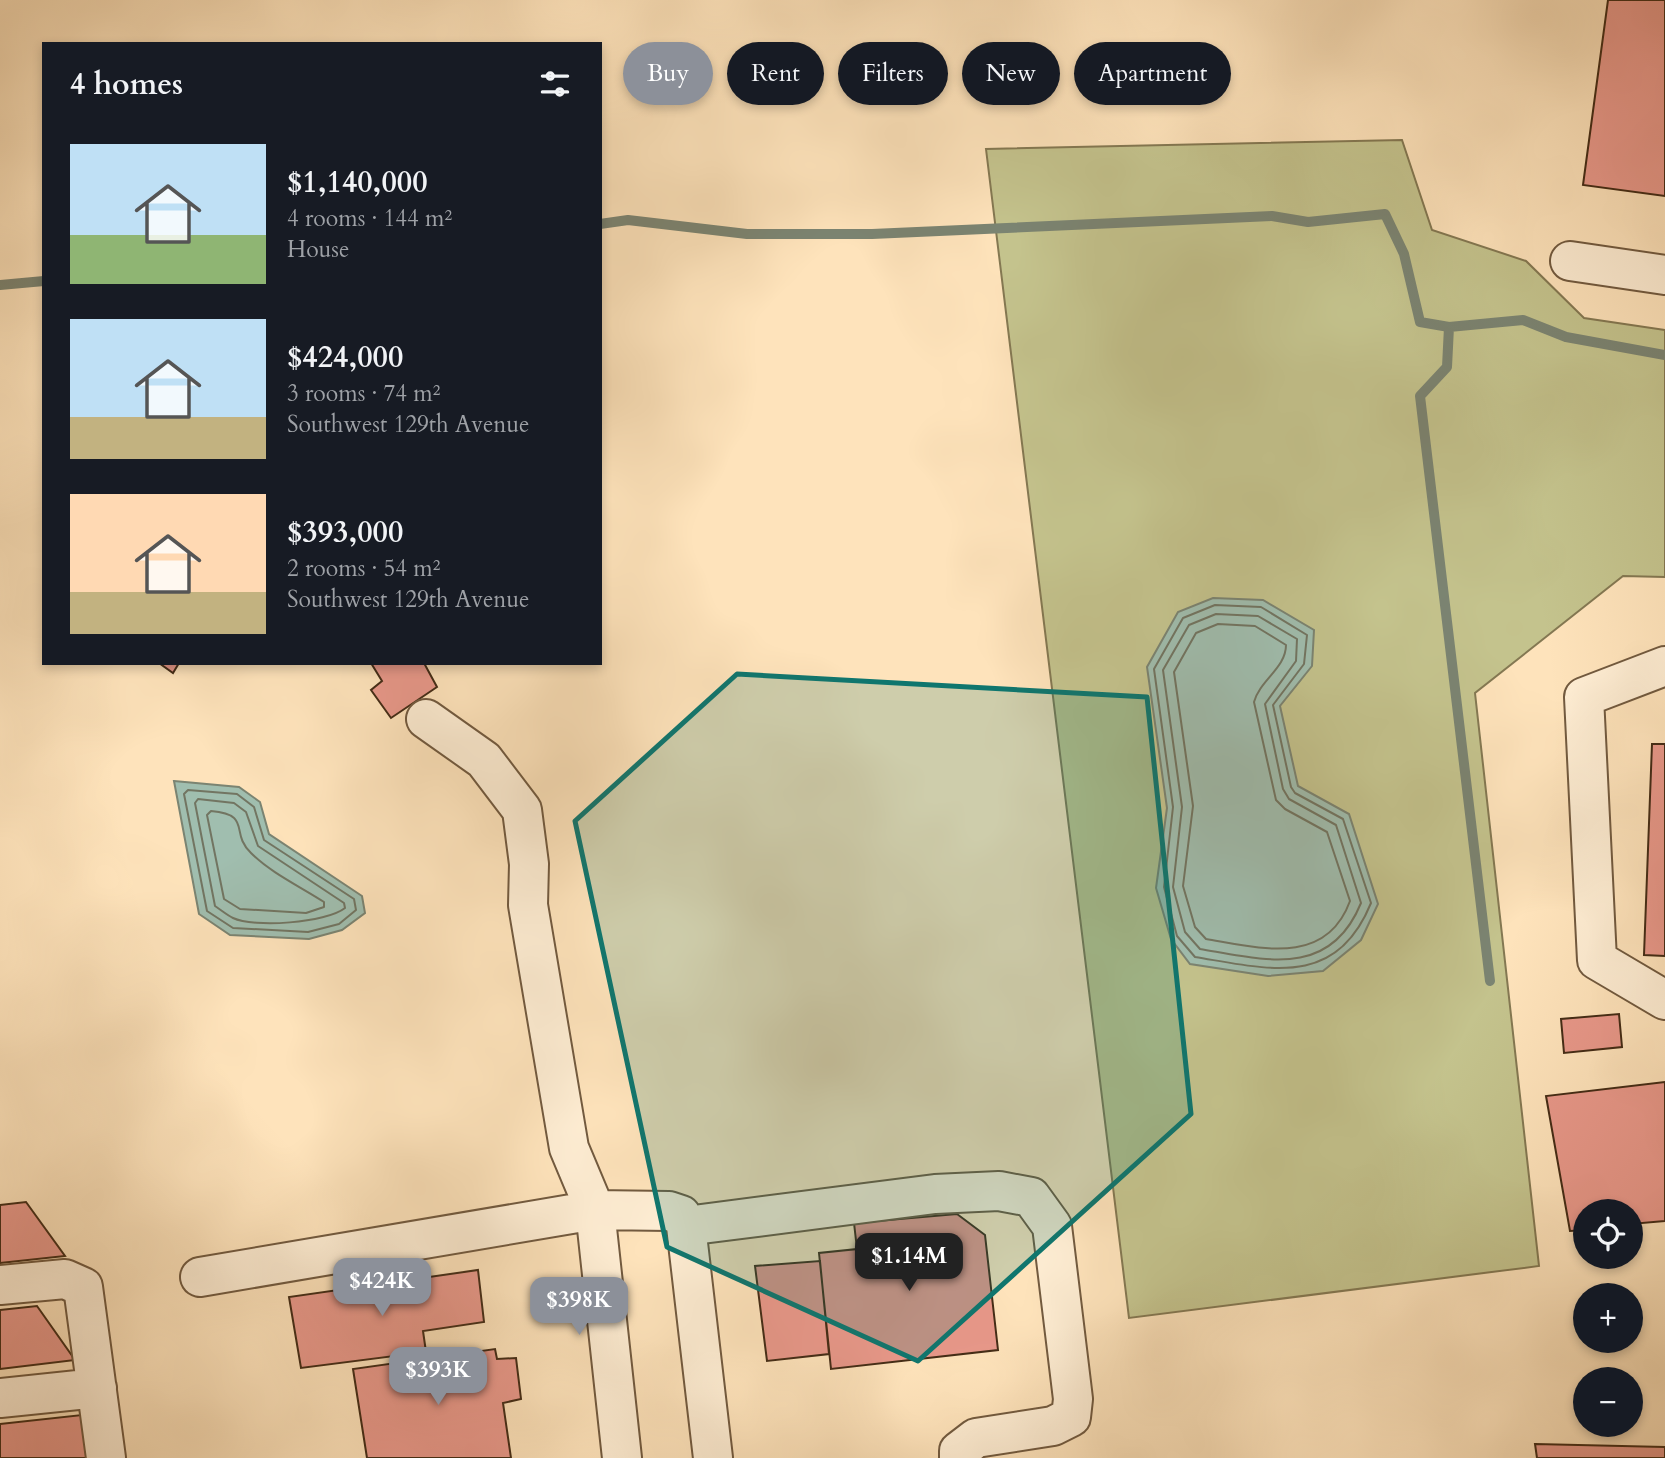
<!DOCTYPE html>
<meta charset="utf-8">
<style>
body{margin:0;font-family:Cardo,serif;background:#20242c;color:#f1f3f6;height:100vh;display:flex;flex-direction:column;font-size:26px;white-space:nowrap}
*{box-sizing:border-box;margin:0}
p{font-size:23px;color:#9ea1a6}
.icon{flex:none;width:38px;height:38px;fill:none;stroke:currentColor;stroke-width:2;stroke-linecap:round;stroke-linejoin:round}
.map{position:relative;flex:1;overflow:hidden}
.details{position:absolute;left:42px;top:42px;width:560px;height:623px;display:flex;flex-direction:column;background:#171b24;border-radius:0px;box-shadow:0 4px 10px #0003}
.details>*{flex:none}
.banner{position:absolute;left:623px;top:42px;width:665px;height:63px;display:flex;gap:14px}
.tools{position:absolute;left:1573px;top:1199px;display:grid;gap:14px}
.tools a{display:grid;place-items:center;width:70px;height:70px;border-radius:50%;background:#171b24;box-shadow:0 4px 10px #0003;font-size:35px}
.price{position:absolute;translate:-50% -60px;padding:0 16px;border-radius:14px;background:#8c9099;color:#fff;font-size:23px;line-height:46px;filter:drop-shadow(0 2px 4px #0008)}
.price::after{content:'';position:absolute;left:50%;top:42px;width:21px;height:16px;margin-left:-10px;background:inherit;clip-path:polygon(0 0,100% 0,50% 100%)}
.price.on{background:#222;color:#fff}
ul{padding:0;list-style:none}
li{display:flex;align-items:center;gap:21px;height:175px;padding:0 28px}
li span{display:grid;place-items:center;flex:none;width:196px;height:140px;border-radius:0px;color:#555}
li>.icon{margin-inline-start:auto}
span .icon{width:84px;height:84px;fill:#fffc;stroke-width:1}
li b{font-size:30px}
h2{display:flex;justify-content:space-between;align-items:center;height:84px;padding:0 28px;font-size:30px}
.tag{padding:0 24px;border-radius:32px;background:#171b24;box-shadow:0 4px 10px #0003;font-size:24px;line-height:63px}
.tag.on{background:#8c9099;color:#fff}
.map>svg:first-child{display:block}
.green{fill:#c4c38d;stroke:#847852;stroke-width:2}
.water{fill:#a0beaf;stroke:#7b8472;stroke-width:2}
.lines{fill:none;stroke-linecap:round;stroke-linejoin:round}
.shore{stroke:#727562;stroke-width:2}
.stream{stroke:#7b8472;stroke-width:10}
.building{fill:#e8988a;stroke:#442c16;stroke-width:2}
.minor-casing{stroke:#725a3f;stroke-width:42}
.minor{stroke:#feedd3;stroke-width:38}
.marked{fill:#0f766e;fill-opacity:0.2;stroke:#0f766e;stroke-width:5;stroke-linejoin:round}
</style>
<div class="map">
<svg width="1665" height="1458" viewBox="0 0 1665 1458">
<rect width="100%" height="100%" fill="#fee3bb"/>
<filter id="stains"><feTurbulence type="fractalNoise" baseFrequency=".00286" numOctaves="4"/><feColorMatrix values="0 0 0 0 .2 0 0 0 0 .09 0 0 0 0 .02 0 0 0 .5 -.17"/></filter>
<radialGradient id="worn" r=".72"><stop offset=".6" stop-color="#630" stop-opacity="0"/><stop offset="1" stop-color="#630" stop-opacity=".3"/></radialGradient>
<path class="green" d="M1402,140l30,90 94,31 58,57 81,12v247l-42,-1 -148,117 64,573 -410,52 -143,-1169z"/>
<path class="water" d="M1213,598l50,2 51,30 -2,36 -32,40 18,80 51,28 29,90 -17,36 -38,31 -55,5 -78,-12 -19,-25 -15,-51 11,-80 -20,-141 31,-55z
M174,781l65,6 21,15 9,32 93,62 3,17 -23,17 -33,9 -79,-4 -31,-21z"/>
<g class="lines">
<path class="shore" d="M1215,605l46,2 46,28 -3,29 -31,41 18,82 4,6 48,26 28,84c-35,86 -102,66 -176,54l-18,-21 -13,-49 9,-80 -19,-138 29,-51z
M1216,614l42,2 39,23 -1,22 -31,43 18,85 6,10 47,26 25,78c-31,76 -96,57 -161,46l-15,-17 -12,-45 9,-80 -19,-137 26,-45z
M1218,624l37,2 31,19c0,23 -26,35 -32,57l22,98 9,9 42,23 23,69c-24,66 -91,47 -144,38l-11,-12 -12,-41 10,-80 -19,-134 22,-39z
M188,790l49,4 17,13 10,33 90,59 2,11 -17,14 -31,8 -75,-4 -26,-17 -23,-117z
M198,799l36,4 12,9 12,34 86,57 1,5c-19,15 -91,20 -112,10 -6,-3 -12,-8 -18,-12l-20,-103z
M211,811c42,4 18,21 40,42 20,20 50,34 73,49v5l-18,6 -66,-4 -16,-10 -17,-84z"/>
<path class="stream" d="M600,224l28,-4 119,14h125l400,-18 36,6 77,-8 19,40 16,68 29,5 -2,40 -27,29 70,585
M0,285l44,-4
M1449,327l74,-7 43,17 99,18"/>
</g>
<path class="building" d="M1608,0h57v196l-82,-11z
M159,663h20l-6,10z
M371,663h53l13,24 -46,31 -20,-28 11,-9z
M1652,744h13v212l-21,-1z
M1619,1014l3,33 -58,6 -3,-34z
M1665,1082v139l-34,3v-13h-45v19l-16,1 -24,-135z
M26,1202l39,54 -65,7v-58z
M957,1214l28,21 13,115 -167,19 -12,-116 38,-4 -3,-26z
M820,1261l9,93 -62,7 -12,-95z
M478,1270l6,52 -61,9 3,21 -125,16 -12,-71z
M37,1306l38,54 -75,9v-59z
M495,1349l2,10 19,-1 5,41 -18,4 8,55h-144l-14,-89z
M91,1414l5,44h-96v-34z
M1535,1444l130,3v11h-128z"/>
<g class="lines">
<defs>
<path id="minor" d="M1570,261l95,14
M1665,666l-81,31 13,263 68,40
M426,719l58,41 38,50 7,54 -1,41 41,243 26,62 27,248
M686,1226l249,-32 64,-3 32,6 21,29 21,173 -2,18 -18,9 -77,12 -17,13v7
M200,1277l395,-67 74,1 12,4 5,11 27,232
M0,1285l65,-6 18,8 23,171
M0,1398l97,-10"/>
</defs>
<use href="#minor" class="minor-casing"/>
<use href="#minor" class="minor"/>
</g>
<path class="marked" d="M737,674l410,23 44,417 -273,247 -251,-114 -92,-426z"/>
<rect width="100%" height="100%" filter="url(#stains)"/>
<rect width="100%" height="100%" fill="url(#worn)"/>
</svg>
<div class="tools">
<a><svg class="icon" aria-label="locate" viewBox="0 0 24 24"><circle cx="12" cy="12" r="6"/><path d="M12 2v4M12 18v4M2 12h4M18 12h4"/></svg></a>
<a>+</a>
<a>−</a>
</div>
<b class="price on" style="left:909px;top:1293px">$1.14M</b>
<b class="price" style="left:382px;top:1318px">$424K</b>
<b class="price" style="left:579px;top:1337px">$398K</b>
<b class="price" style="left:438px;top:1407px">$393K</b>
<div class="banner">
<a class="tag on">Buy</a>
<a class="tag">Rent</a>
<a class="tag">Filters</a>
<a class="tag">New</a>
<a class="tag">Apartment</a>
</div>
<section class="details">
<h2>4 homes<svg class="icon" aria-label="filters" viewBox="0 0 24 24"><path d="M4 7h16M4 17h16"/><circle cx="9" cy="7" r="2"/><circle cx="15" cy="17" r="2"/></svg></h2>
<ul>
<li><span style="background:linear-gradient(#bfe0f5 65%,#8fb573 0)"><svg class="icon" aria-label="home" viewBox="0 0 24 24"><path d="M3 11l9-7 9 7M6 9v11h12V9"/></svg></span><div><b>$1,140,000</b><p>4 rooms · 144 m²</p><p>House</p></div></li>
<li><span style="background:linear-gradient(#bfe0f5 70%,#c2b280 0)"><svg class="icon" aria-label="home" viewBox="0 0 24 24"><path d="M3 11l9-7 9 7M6 9v11h12V9"/></svg></span><div><b>$424,000</b><p>3 rooms · 74 m²</p><p>Southwest 129th Avenue</p></div></li>
<li><span style="background:linear-gradient(#ffd9b3 70%,#c2b280 0)"><svg class="icon" aria-label="home" viewBox="0 0 24 24"><path d="M3 11l9-7 9 7M6 9v11h12V9"/></svg></span><div><b>$393,000</b><p>2 rooms · 54 m²</p><p>Southwest 129th Avenue</p></div></li>
</ul>
</section>
</div>
